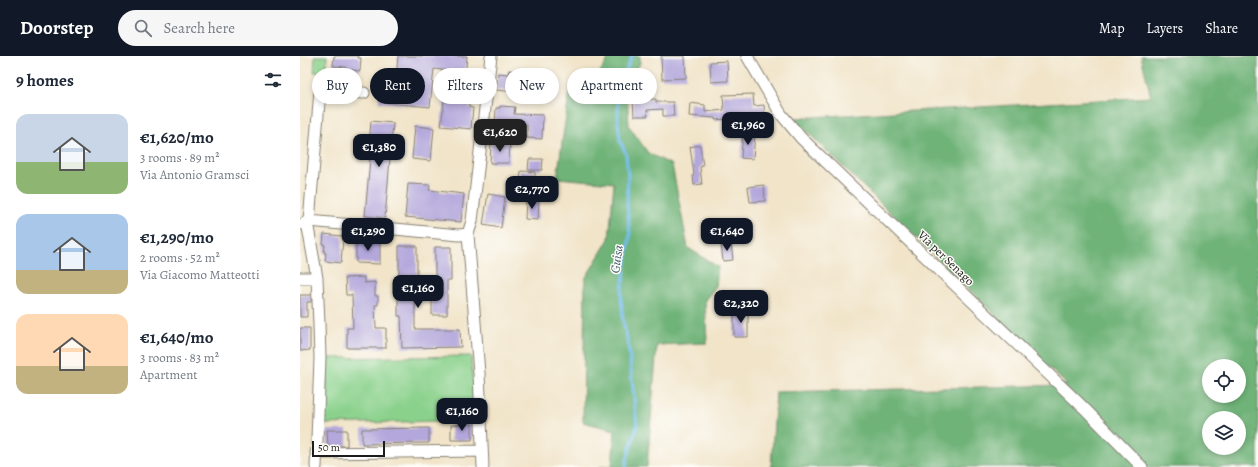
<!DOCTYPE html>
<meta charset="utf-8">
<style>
body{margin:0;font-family:Alegreya,serif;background:#f6f6f7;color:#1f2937;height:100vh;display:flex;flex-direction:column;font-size:15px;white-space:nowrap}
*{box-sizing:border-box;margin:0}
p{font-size:13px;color:#747a83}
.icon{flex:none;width:22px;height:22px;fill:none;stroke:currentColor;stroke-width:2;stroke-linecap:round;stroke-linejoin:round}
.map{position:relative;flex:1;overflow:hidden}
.panel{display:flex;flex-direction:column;background:#fff;width:300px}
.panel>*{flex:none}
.guide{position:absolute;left:12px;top:12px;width:380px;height:36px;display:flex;gap:8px}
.controls{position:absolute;left:902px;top:303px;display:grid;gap:8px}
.controls a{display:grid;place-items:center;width:44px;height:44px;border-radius:50%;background:#fff;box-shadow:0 2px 6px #0003;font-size:20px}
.scale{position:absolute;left:12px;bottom:10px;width:73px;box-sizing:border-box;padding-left:4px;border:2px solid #1c1c1c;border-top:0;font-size:11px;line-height:14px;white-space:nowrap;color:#1c1c1c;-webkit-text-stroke:3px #fdfcf7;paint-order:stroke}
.price{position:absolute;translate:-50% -34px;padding:0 9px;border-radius:8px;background:#111827;color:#fff;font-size:13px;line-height:26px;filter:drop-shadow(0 1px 2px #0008)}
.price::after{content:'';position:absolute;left:50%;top:24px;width:12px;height:9px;margin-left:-6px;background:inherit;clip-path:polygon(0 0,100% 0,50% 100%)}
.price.current{background:#222;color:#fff}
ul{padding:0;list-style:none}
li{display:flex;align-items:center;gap:12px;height:100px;padding:0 16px}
li span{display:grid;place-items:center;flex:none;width:112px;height:80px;border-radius:12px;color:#555}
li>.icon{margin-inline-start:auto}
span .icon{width:48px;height:48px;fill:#fffc;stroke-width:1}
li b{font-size:17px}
h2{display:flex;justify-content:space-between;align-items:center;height:48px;padding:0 16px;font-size:17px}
.pill{padding:0 14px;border-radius:18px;background:#fff;box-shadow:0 2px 6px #0003;font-size:14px;line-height:36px}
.pill.current{background:#111827;color:#fff}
header{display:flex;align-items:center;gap:24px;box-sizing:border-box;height:56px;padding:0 20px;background:#111827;color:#fff}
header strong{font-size:19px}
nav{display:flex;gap:22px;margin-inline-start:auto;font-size:14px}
.search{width:280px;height:36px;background:#f6f6f7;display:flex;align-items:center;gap:10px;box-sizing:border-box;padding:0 14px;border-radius:22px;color:#747a83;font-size:15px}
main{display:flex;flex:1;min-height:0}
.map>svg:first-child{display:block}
.green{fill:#8ad18c;stroke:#537654}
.forest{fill:#6fb378;stroke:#46684a;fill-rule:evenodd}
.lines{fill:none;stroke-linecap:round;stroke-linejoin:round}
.stream{stroke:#76beee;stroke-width:3}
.building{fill:#b3a7dc}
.minor-casing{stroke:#868072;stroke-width:13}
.minor{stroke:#fff;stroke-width:11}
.labels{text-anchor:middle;stroke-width:3;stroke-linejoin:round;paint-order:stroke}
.street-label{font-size:12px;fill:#1c1c1c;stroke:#fdfcf7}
.water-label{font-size:13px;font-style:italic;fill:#405d70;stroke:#fdfcf7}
</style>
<header>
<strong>Doorstep</strong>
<div class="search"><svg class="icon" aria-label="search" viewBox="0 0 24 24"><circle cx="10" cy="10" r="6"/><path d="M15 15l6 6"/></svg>Search here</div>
<nav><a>Map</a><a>Layers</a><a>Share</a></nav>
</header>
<main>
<section class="panel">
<h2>9 homes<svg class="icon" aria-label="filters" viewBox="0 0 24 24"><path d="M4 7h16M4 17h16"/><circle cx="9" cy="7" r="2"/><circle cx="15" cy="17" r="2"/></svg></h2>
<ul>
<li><span style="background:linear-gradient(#c9d6e8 60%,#8fb573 0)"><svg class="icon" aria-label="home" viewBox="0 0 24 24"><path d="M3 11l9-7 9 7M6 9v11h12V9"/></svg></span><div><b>€1,620/mo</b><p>3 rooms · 89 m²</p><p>Via Antonio Gramsci</p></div></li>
<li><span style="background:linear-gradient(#a9c7e8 70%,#c2b280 0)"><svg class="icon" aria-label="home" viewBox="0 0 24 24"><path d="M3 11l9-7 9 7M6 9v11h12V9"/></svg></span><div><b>€1,290/mo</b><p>2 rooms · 52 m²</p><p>Via Giacomo Matteotti</p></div></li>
<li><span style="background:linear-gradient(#ffd9b3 65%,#c2b280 0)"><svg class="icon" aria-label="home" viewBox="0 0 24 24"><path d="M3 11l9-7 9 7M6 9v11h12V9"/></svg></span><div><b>€1,640/mo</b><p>3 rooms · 83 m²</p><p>Apartment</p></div></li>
</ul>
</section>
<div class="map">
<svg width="958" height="411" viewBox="0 0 958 411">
<rect width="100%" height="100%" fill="#fdfcf7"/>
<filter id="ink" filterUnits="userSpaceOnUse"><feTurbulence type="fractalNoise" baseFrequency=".025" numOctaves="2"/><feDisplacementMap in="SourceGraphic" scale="8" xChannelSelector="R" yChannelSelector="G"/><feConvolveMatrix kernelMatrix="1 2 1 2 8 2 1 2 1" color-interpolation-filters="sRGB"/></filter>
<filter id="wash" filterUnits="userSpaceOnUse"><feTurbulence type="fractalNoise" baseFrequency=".012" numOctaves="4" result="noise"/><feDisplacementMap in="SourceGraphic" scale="16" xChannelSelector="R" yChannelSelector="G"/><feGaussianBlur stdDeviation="0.9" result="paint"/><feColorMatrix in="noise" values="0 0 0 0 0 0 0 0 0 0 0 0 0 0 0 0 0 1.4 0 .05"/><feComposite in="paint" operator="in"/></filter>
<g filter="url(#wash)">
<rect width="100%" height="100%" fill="#f1e4c9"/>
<path class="green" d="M15,0h12l-1,17 -12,-1z
M171,300l4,64 -150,4 2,-66z"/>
<path class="forest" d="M310,0h30v7l-13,27 2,36 19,27 24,12 16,83 30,19 -2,19 -11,14 2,43 -50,2 -10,122h-47l12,-1 3,-36 -32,-8 2,-143 24,-40 5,-56 -57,-5 13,-90 28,-13z
M841,0h117v411h-487l5,-75 291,-7 -274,-267 358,-21zM909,310h30v30h-30zM909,362h30v30h-30z"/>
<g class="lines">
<path class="stream" d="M326,411l1,-8 10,-33 -9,-83 -5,-22 -2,-25 9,-61 -3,-31 1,-27 -2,-23 -6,-13 -2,-19v-33l14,-33"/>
</g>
<g id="blocks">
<path class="building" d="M34,0h24v2h3l-1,13 -14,-2v-2l-13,-1z
M98,0h69l-4,47h6v4l4,1 -2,21 -30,-3 3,-25 4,1 3,-31 -17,-2 -4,38 -51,-5 2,-24 15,1z
M361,0h24l1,22 -24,1z
M427,5l1,20 -17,1 -1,-20z
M209,14l43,7 -1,7h4l-1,12 -58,-6 2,-17 10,1z
M453,38l1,12 10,-1 1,11 -50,4v-2l-26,-2 1,-13 15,2v7l19,-2 -1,-15z
M356,43v3h17l1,14h-11v-7l-16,1 1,6h-14l-1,-16z
M200,50l15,1 -1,7 29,1 -1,24 -15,-1v-13h-15l-1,2 -16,-2 1,-17h4z
M71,65l22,2 -8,95 -20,-2 5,-57h-2z
M115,70l19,2 -3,33 -19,-2z
M443,76l12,1 -2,26 -12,-1z
M191,87h19l-1,20h-19z
M400,89l3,21 -3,1 2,17 -8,1 -1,-10 1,-1 -4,-27z
M229,103h14l-1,11h-14z
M221,115l14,1v11l-15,-1z
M108,128l22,1 -1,5 35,4 -3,28 -56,-5z
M464,129l1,16 -15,1 -2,-15z
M188,138l17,3 -4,31 -18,-3z
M226,143l13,1 -1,20 -13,-1z
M24,178l18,2v3h1l-2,24 -16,-2 1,-8h-2l1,-8h-2z
M56,183l24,1v24l-24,-1z
M431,187l2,17 -10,1 -2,-17z
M99,190h18v35h-2v48h45l1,18 -59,1 -1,-32h-3v-31h1z
M135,191h16v33h-4v35h-15v-34h3z
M64,221v6l11,-1v14h3v9h-3l1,23h10v20h-39v-20h6l-1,-33h-6l-1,-17z
M0,239h11v7h-4v15h-7z
M434,255h14v26h-14z
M0,272h10v22l-10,1z
M172,368v16h-21v-15z
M129,372v15l-67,1v-15z
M27,374h20v16h-19z"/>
</g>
</g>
<g filter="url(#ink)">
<use href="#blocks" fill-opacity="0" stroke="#868072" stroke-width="1"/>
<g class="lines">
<defs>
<path id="minor" d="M447,0l34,58 20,24 283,270 58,59
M9,165l11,-130 44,2
M7,166l10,56 2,46 1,34 -4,109
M3,168l6,-3 150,14 9,-1
M0,222h17
M16,397l166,-2
M183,411l-4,-94 -11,-139 4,-13 19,-165"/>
</defs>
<use href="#minor" class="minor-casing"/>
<use href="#minor" class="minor"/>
</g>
</g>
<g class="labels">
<g class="street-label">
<text transform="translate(646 202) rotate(44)" y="4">Via per Senago</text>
</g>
<g class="water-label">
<text transform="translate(316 203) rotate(-82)" y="5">Guisa</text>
</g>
</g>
</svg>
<div class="controls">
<a><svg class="icon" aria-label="locate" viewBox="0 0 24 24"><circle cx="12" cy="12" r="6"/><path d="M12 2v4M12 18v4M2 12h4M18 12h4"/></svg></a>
<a><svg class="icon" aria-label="layers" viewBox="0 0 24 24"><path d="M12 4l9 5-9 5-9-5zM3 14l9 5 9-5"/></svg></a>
</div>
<div class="scale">50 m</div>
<b class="price" style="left:448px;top:90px">€1,960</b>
<b class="price current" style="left:200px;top:97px">€1,620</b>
<b class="price" style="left:79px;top:112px">€1,380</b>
<b class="price" style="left:232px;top:154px">€2,770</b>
<b class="price" style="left:68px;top:196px">€1,290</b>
<b class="price" style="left:427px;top:196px">€1,640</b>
<b class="price" style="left:118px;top:253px">€1,160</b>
<b class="price" style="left:441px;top:268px">€2,320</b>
<b class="price" style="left:162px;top:376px">€1,160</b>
<div class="guide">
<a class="pill">Buy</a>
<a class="pill current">Rent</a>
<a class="pill">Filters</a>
<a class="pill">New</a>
<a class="pill">Apartment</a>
</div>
</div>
</main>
